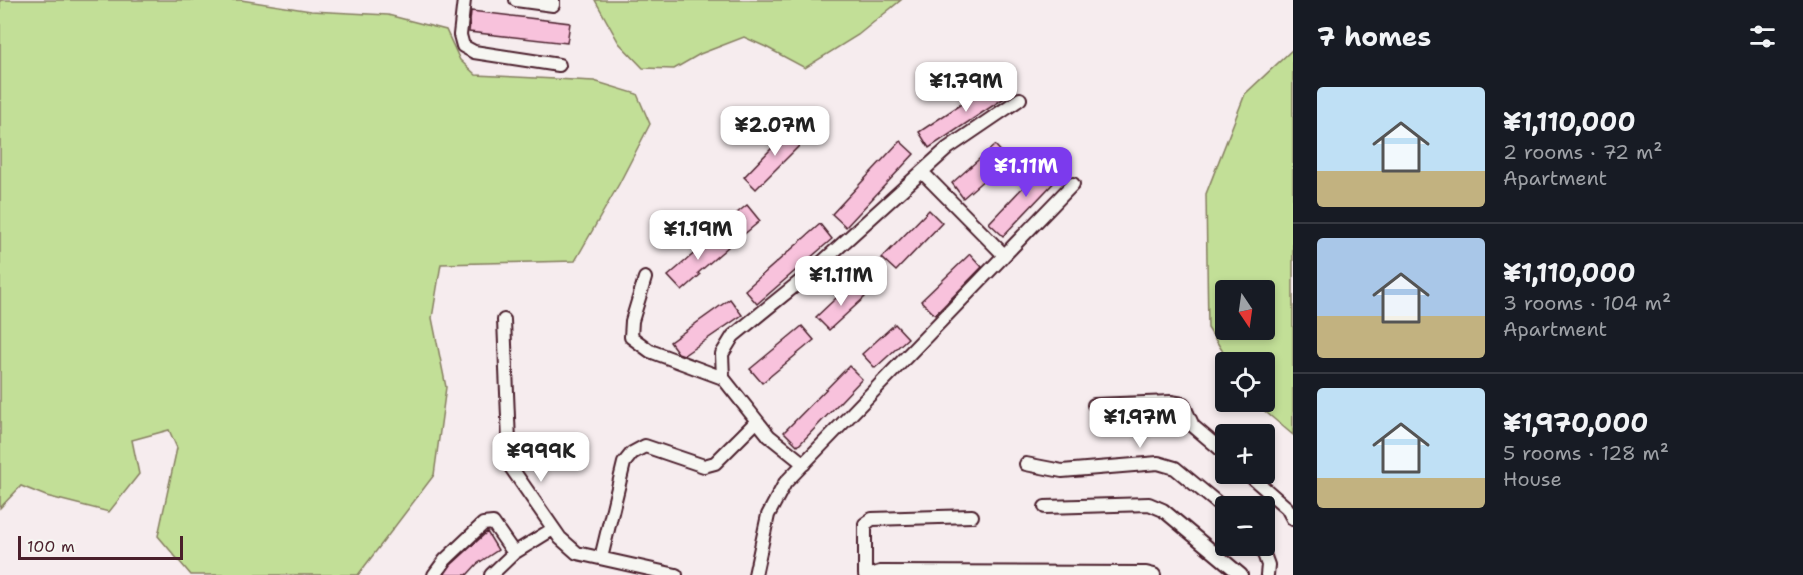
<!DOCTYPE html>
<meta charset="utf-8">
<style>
body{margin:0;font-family:"Shantell Sans",sans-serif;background:#20242c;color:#f1f3f6;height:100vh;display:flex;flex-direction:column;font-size:22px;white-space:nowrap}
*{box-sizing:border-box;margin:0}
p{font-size:20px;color:#9ea1a6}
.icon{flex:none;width:33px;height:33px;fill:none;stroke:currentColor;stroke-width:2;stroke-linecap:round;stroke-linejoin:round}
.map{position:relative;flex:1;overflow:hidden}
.sheet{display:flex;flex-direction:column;background:#171b24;width:510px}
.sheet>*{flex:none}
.needle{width:39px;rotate:167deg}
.fabs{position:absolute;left:1215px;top:280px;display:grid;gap:12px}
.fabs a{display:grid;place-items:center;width:60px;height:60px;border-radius:6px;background:#171b24;box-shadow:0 3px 9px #0003;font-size:30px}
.scale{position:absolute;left:18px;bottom:15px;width:165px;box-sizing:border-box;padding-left:6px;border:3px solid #4a1f2b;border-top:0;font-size:16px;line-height:21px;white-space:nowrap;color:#4a1f2b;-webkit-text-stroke:4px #f6f6f2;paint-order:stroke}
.price{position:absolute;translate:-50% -51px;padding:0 14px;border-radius:12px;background:#fff;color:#222;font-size:20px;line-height:39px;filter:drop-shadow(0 2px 3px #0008)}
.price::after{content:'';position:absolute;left:50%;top:36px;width:18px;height:14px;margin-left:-9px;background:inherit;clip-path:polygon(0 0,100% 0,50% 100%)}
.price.on{background:#7c3aed;color:#fff}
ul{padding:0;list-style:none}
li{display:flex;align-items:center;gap:18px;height:150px;padding:0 24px}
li+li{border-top:2px solid #363941}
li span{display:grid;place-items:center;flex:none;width:168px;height:120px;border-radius:6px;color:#555}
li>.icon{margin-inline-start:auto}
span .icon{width:72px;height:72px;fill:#fffc;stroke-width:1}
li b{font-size:26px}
h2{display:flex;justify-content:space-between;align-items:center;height:72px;padding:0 24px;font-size:26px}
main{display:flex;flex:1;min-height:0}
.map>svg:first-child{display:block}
.green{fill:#c2df97;stroke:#867f61;stroke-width:1.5;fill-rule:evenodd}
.building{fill:#f8c2dc;stroke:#4a1f2b;stroke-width:1.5}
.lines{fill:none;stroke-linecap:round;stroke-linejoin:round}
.street-casing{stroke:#4a1f2b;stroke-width:16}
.street{stroke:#f6f6f2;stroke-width:12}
</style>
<main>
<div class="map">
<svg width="1293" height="575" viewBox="0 0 1293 575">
<rect width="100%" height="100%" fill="#f6ecee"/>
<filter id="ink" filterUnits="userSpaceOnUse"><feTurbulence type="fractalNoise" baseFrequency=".0167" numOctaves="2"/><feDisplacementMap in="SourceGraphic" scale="12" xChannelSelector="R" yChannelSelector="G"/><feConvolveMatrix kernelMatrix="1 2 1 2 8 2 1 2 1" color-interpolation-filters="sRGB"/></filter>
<g filter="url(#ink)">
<path class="green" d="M0,0h241l70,11 77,4 58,15 14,30 16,15 118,6 43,13 13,30 -31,60 -44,77 -134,3 -9,54 14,69 -12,88 -76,100h-167l-33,-39 19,-88 -8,-18 -37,10 7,34 -30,38 -63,-16 -25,-10 -21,22z
M595,0h306l-43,35 -53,33 -39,-21 -22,-10 -44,17 -26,15 -31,-1 -24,-25z
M1293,49v386l-39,-33h10v-39h-34l-22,-35 -2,-134 39,-100zM1226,291h38v39h-38z"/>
<path class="building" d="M471,11l99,12 -3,20 -98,-11z
M1002,77l10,16 -83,55 -10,-16z
M793,126l13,13 -50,50 -12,-12z
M900,141l14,13 -68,73 -14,-13z
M995,145l13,14 -45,39 -11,-15z
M1049,160l14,13 -60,63 -14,-13z
M747,205l13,16 -18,15 -15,-15z
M929,210l13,13 -46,48 -14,-13z
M820,224l12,15 -75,65 -12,-14z
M715,231l13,16 -30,26 2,2 -18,16 -14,-15 30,-26 -2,-2z
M970,254l12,13 -47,48 -14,-14z
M852,283l13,14 -36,33 -13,-13z
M730,299l12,16 -58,40 -6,-2 -8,-11z
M895,324l13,14 -33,30 -13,-14z
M802,326l12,14 -52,43 -12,-14z
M849,366l13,13 -64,67 -14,-14z
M487,532l11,18 -21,14 -10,11h-23l7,-10z"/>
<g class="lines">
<defs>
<path id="street" d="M464,0l-4,35 3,11 11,6 85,13
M516,0l37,5v-5
M922,172l82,83
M645,278l-13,43 -1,16 19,14 73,27
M504,320l6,146 50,72 17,15 99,22
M1094,405l77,-3 12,2 10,22 33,28
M804,464l-35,-28 -46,-58 -1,-24 11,-18 75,-61 140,-127 72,-49
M1026,464l36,7 96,-8 17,5 51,42
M1248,474l39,34 6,11
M1045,507l104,-3 14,6 78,65
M1261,546l7,19 -1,10
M601,558l23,-95 8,-10 13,-7 59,20 11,-3 42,-42
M434,575l11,-15 38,-36 10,-1 21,30
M491,575l23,-22 34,-21
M755,575l13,-60 17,-32 288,-299
M865,575v-51l7,-5 100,-3
M871,575l9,-3 266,1 8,2"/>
</defs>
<use href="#street" class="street-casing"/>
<use href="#street" class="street"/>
</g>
</g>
</svg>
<div class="fabs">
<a><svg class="needle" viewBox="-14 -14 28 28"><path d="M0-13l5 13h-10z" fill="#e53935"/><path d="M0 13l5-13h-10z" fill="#9ea1a6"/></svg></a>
<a><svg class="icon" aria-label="locate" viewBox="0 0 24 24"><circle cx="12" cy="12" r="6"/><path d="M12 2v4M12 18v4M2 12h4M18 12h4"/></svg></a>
<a>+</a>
<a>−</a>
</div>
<div class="scale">100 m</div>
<b class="price" style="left:966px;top:113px">¥1.79M</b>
<b class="price" style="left:775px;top:157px">¥2.07M</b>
<b class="price on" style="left:1026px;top:198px">¥1.11M</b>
<b class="price" style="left:698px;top:261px">¥1.19M</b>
<b class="price" style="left:841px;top:307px">¥1.11M</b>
<b class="price" style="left:1140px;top:449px">¥1.97M</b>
<b class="price" style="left:541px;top:483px">¥999K</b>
</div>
<section class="sheet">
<h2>7 homes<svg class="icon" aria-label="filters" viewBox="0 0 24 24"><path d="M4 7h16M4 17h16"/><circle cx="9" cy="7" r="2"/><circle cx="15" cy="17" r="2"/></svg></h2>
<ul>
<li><span style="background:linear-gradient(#bfe0f5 70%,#c2b280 0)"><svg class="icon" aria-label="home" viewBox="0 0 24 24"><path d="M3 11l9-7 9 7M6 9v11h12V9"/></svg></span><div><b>¥1,110,000</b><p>2 rooms · 72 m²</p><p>Apartment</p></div></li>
<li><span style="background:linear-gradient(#a9c7e8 65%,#c2b280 0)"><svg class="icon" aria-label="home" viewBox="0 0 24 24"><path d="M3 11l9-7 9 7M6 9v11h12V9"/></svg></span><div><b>¥1,110,000</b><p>3 rooms · 104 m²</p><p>Apartment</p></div></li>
<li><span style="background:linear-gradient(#bfe0f5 75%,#c2b280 0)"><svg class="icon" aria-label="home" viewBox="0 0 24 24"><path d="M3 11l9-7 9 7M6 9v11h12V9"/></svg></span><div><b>¥1,970,000</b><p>5 rooms · 128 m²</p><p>House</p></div></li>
</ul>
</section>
</main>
